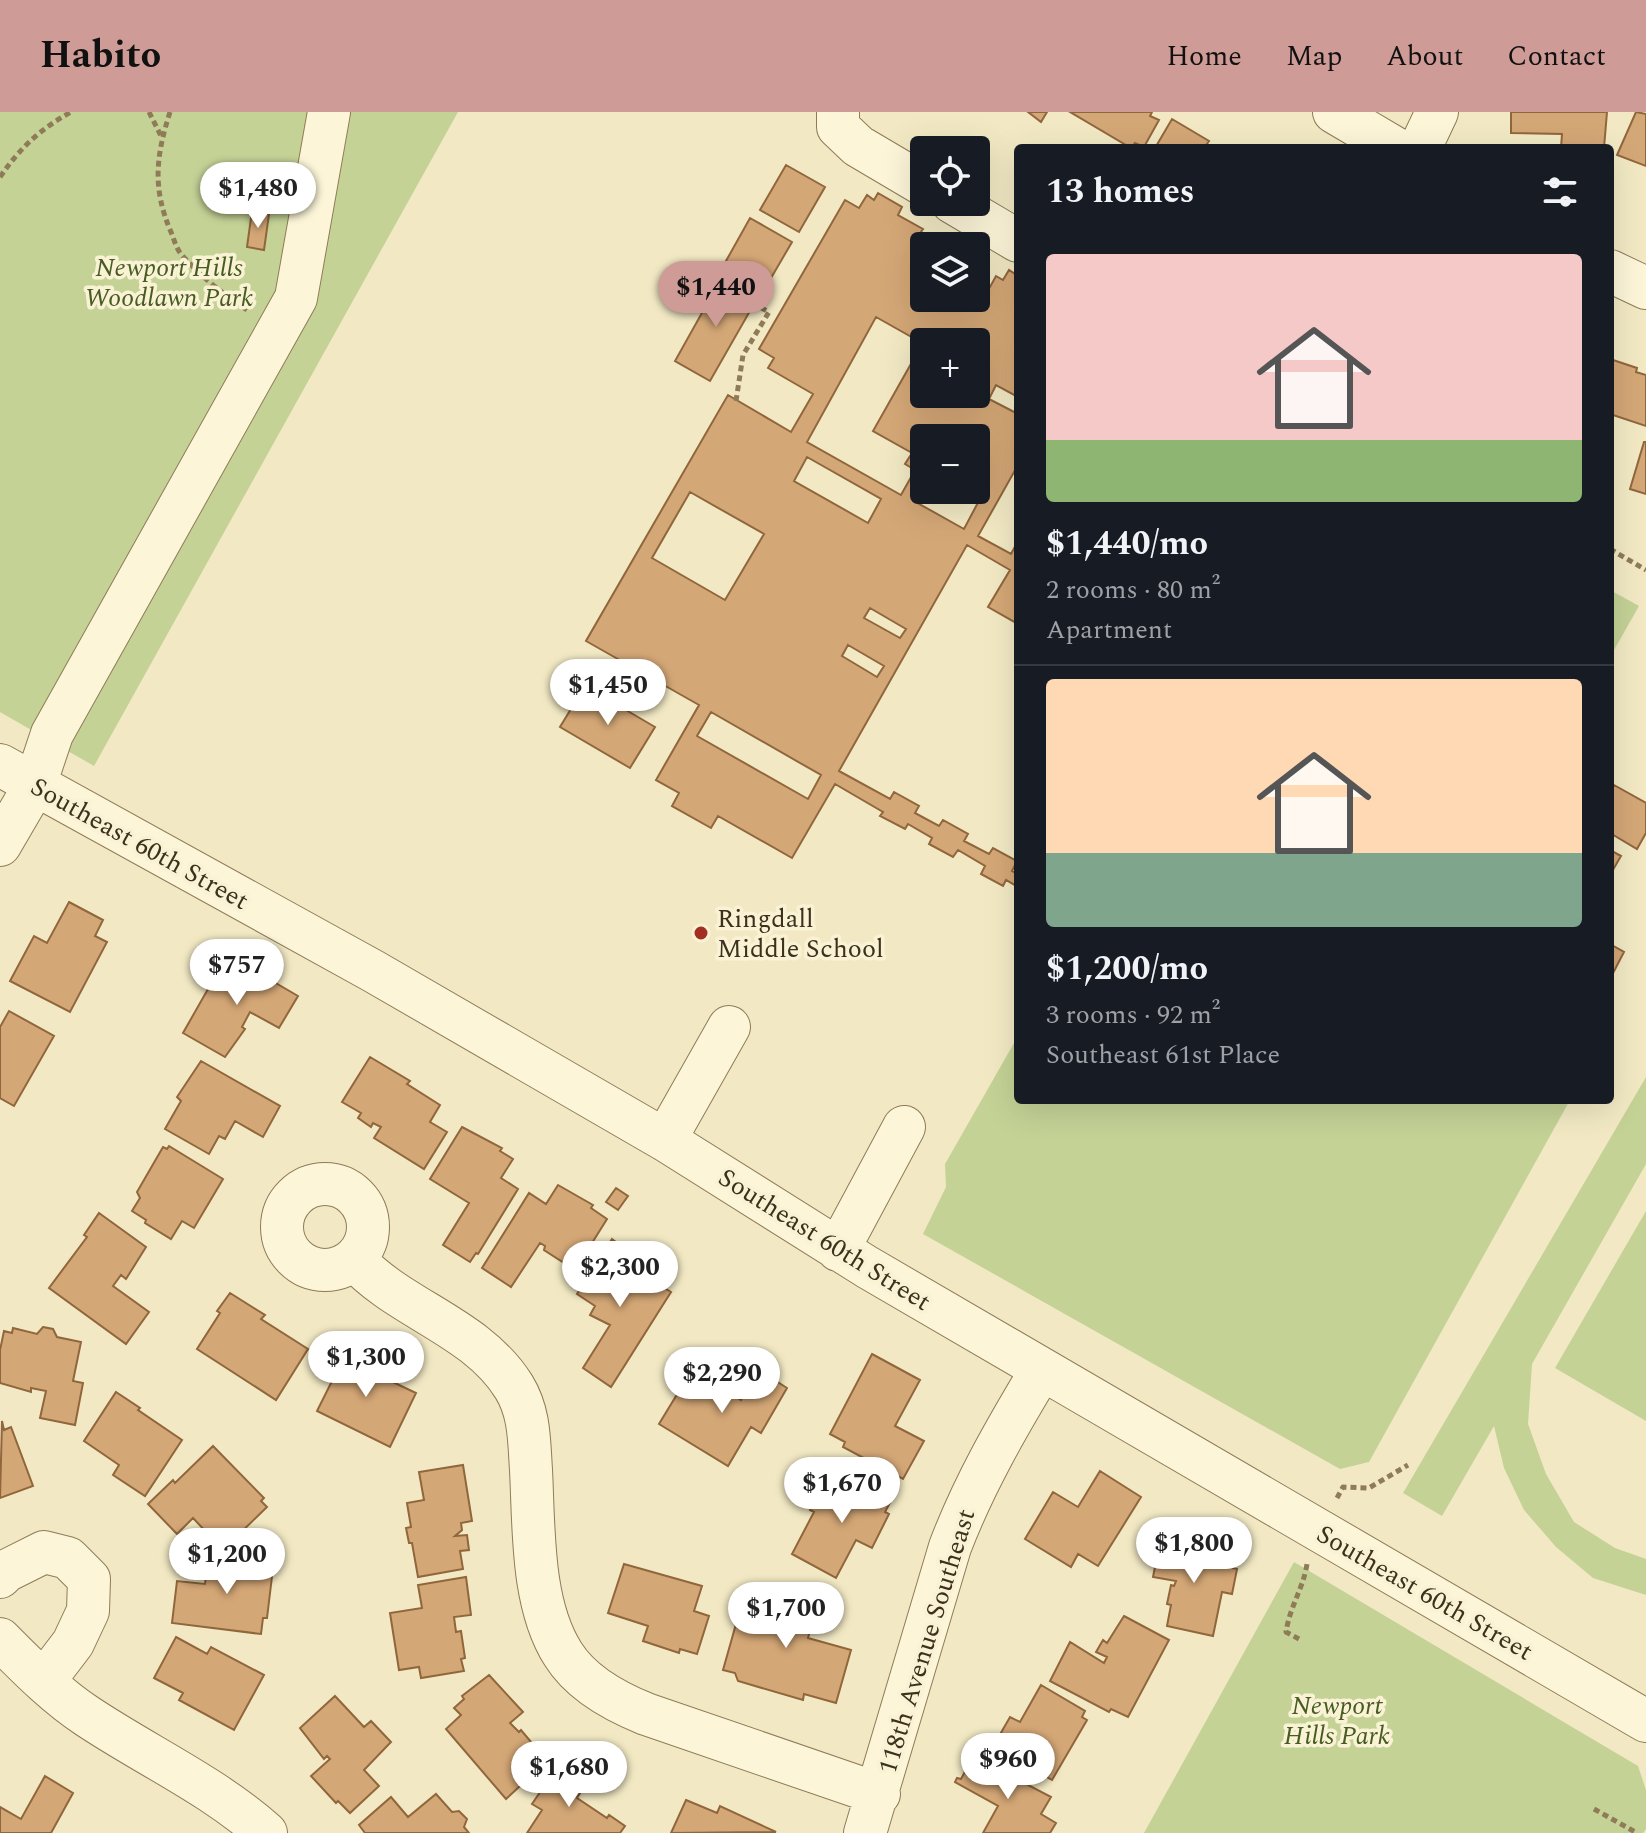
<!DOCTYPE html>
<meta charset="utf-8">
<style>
body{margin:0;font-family:Spectral,serif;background:#242831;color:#f1f3f6;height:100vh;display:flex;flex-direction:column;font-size:30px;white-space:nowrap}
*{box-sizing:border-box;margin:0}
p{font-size:26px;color:#9ea1a6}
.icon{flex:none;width:44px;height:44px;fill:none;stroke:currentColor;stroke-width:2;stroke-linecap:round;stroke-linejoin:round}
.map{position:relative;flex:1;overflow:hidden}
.sheet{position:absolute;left:1014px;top:32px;width:600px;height:960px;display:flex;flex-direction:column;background:#171b24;border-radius:8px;box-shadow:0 8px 32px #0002}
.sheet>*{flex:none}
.controls{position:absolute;left:910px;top:24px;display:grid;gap:16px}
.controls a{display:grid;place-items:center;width:80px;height:80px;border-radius:8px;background:#171b24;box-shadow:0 8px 32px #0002;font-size:40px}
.price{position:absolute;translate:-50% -68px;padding:0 18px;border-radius:28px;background:#fff;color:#222;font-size:26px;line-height:52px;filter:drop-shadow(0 2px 4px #0008)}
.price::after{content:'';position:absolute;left:50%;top:48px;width:24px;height:18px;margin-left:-12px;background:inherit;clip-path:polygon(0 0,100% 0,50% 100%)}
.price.selected{background:#ce9b97;color:#111}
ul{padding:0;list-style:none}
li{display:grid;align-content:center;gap:16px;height:424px;padding:0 32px}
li+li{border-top:2px solid #363941}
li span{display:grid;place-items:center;height:248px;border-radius:8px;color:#555}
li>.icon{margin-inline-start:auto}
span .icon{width:144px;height:144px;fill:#fffc;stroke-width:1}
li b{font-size:34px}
h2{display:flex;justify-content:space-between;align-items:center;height:96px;padding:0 32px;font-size:34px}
header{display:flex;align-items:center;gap:48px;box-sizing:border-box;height:112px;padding:0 40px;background:#ce9b97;color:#111}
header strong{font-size:38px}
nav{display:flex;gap:44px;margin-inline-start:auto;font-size:28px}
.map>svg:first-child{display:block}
.green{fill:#c4d296}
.building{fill:#d4a776;stroke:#90663c;stroke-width:2;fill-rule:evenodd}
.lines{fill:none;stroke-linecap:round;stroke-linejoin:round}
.minor-casing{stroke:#8f7b58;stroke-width:44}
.path{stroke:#8f7b58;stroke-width:5;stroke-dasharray:6 4;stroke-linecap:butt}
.minor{stroke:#fcf5d8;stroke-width:42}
.poi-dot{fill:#a32f22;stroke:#f9f2d4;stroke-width:3}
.labels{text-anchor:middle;stroke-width:7;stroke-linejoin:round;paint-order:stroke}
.park-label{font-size:26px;font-style:italic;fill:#475c22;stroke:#f9f2d4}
.street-label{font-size:26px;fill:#3d301d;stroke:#f9f2d4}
.poi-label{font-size:26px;fill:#3d301d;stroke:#f9f2d4;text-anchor:start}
</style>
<header>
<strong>Habito</strong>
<nav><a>Home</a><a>Map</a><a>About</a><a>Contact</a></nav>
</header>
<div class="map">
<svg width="1646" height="1721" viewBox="0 0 1646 1721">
<rect width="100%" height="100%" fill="#f2e9c4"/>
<path class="green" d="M0,0h458l-364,654 -94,-54z
M1610,478l29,16 -29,51z
M1018,924v64h552l-201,362 -29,7 -417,-235 23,-47 -1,-23z
M1646,965v87l-114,200 -4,60 18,50 28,48 41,26 31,11v36l-53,-17 -37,-31 -32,-37 -20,-42 -10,-42 -52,90 -39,-23z
M1646,1099v210l-91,-53z
M1294,1450l344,204 8,24v39l-3,4h-499z"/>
<path class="building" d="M1028,0h19l-6,10z
M1070,0h82l-2,4 9,4 -15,27 -9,-4 -4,5z
M1511,0h96l-3,36h-43l1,-14 -51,-1z
M1636,0l10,2v52l-29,-11z
M1172,7l37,22 -5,7h-49z
M786,53l39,22 -26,45 -39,-22z
M878,81l24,14 -4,8 25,14 -4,6 19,11h-14v52h52v-19l14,8 6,-11 7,4 6,-10 9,6v121l-22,-12 -7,14 29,15v51l-40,71 33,18 7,-13v83l-30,-17 22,-37 -43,-25 -128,226 51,28 4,-7 25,14 -4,7 24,13 4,-6 25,14 -4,7 25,13 4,-6 24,13 -5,10 6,3v13l-12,-7 -3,6 -22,-12 4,-8 -27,-16 -5,7 -24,-13 3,-6 -24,-14 -3,5 -25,-13 3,-4 -48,-28 -43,74 -74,-42 -7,12 -39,-22 7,-13 -23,-13 43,-75 -113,-64 142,-246 63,37 22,-38 -45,-26 6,-10 -15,-9 86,-149 14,8 8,-13 7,5zM876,205l48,27 52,-2v52h-52v-34l-8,-5 -43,76 39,22 -7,11 10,6 -14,25 -94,-53zM924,326h52v51l7,4 -19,36 -50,-28 10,-18zM807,345l74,42 -13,24 -74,-42zM690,380l74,42 -39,66 -73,-42zM870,496l36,21 -6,9 -36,-20zM848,533l36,21 -7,11 -35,-21zM711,600l110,63 -13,24 -111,-63z
M252,99l17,3 -5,36 -17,-3z
M750,106l42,24 -25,43 -41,-24z
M722,165l36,20 -48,84 -35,-20z
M1610,247l27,9 -1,4 10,3v51l-36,-12z
M1644,330h2v52l-16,-5z
M585,574l70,41 -25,41 -70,-41z
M1614,673l32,18v30l-9,16 -27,-16v-40z
M1610,738l11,6 -11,19z
M69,790l34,18 -8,16 12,6 -37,70 -60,-31 24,-45 13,7z
M1610,832l14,8 -14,27z
M225,847l16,9 2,-4 55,32 -19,32 -29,-16 -8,15 3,2 -20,28 -42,-24z
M9,899l45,25 -40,70 -14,-8v-71z
M370,945l40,24 -3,3 33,21 -10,17 17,10 -23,37 -50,-31 7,-11 -8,-4 -2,4 -13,-9 3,-5 -19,-11z
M201,949l79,45 -17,31 -28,-16 -10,18 -6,-3 -10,18 -44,-25 16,-28 -4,-4z
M462,1015l40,21 -2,3 13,8 -12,19 17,11 -40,65 -2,-1 -6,9 -27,-17 26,-42 -39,-24z
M169,1034l54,33 -29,49 -12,-7 -11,18 -26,-16 1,-3 -14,-9 8,-13 -3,-6 26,-45 4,2z
M558,1073l35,20 -2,3 16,11 -32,51 -31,-20 1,-4 -5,-3 -29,44 -29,-19 47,-75 17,11z
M616,1076l12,8 -10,14 -12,-8z
M99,1101l47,34 -20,32 -5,-4 -8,11 36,26 -23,32 -77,-56 38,-51 -3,-2z
M612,1127l31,24 -5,9 33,20 -60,95 -28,-19 27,-43 -20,-10 5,-9 -18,-12z
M230,1181l35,22 -4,4 47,30 -32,51 -79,-51 23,-36 -3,-2z
M43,1215l10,2 4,8 24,5 -8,39 10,2 -8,42 -35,-7 6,-27 -15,-3v4l-31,-9v-33l4,-19 8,2 1,-5 24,6z
M348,1237l35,16 -5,10 38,18 -26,54 -73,-36z
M872,1242l48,26 -25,46 29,15 -21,38 -60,-32 2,-5 -15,-8z
M759,1258l28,18 -26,45 -10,-6 -23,39 -69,-42 25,-41 19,12 8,-14 30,19z
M116,1280l24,16 -2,2 44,30 -37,56 -32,-21 6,-10 -35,-24z
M2,1309l2,9 7,-3 22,59 -33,12z
M213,1334l51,52 -3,3 6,6 -37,36 -16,-13 -5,5 -16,-17 -16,16 -29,-30 25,-24 2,3z
M463,1353l9,56 -11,2 1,7 -7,6 12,-1 2,15 -9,1 3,18 -45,8 -6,-34h-3l-3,-15 5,-1 -4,-24 17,-3 -5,-28z
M1100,1359l41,26 -43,69 -20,-12 -7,13 -46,-28 28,-47 25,15z
M855,1365l38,20 -8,15 4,2 -17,34 -16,-8 -20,38 -44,-24 22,-42 -4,-2 15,-28 21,12z
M1209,1429l14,3 -4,21 18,4 -5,25 -10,-2 -9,44 -46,-10 4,-21 -4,-1 4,-19 3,1 2,-5 -23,-4 7,-35 46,10z
M216,1443l58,5 -7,58h-4l-2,16 -89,-11 5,-42 28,3 1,-9 7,1z
M624,1452l78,22 -8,25 15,5 -12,38 -17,-5 -1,4 -36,-12 5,-15 -40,-13z
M466,1465l5,38 -17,2 2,15 5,-1 4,27 -4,1 3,12 -43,7 -2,-11 -20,3 -9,-57 32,-5 -4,-23z
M767,1472l52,16 -11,38 43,12 -15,53 -32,-9 -1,6 -65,-19 -3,-8 -12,-3 15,-53 18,5z
M1124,1504l45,24 -41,77 -17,-8 -2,3 -59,-31 20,-39 34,21 3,-6 -11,-5 7,-12 4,3z
M176,1525l31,17 4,-7 53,28 -30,55 -55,-30 4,-7 -29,-15z
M489,1563l34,37 -13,11 9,9 2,-2 26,31 -41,38 -60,-70 15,-14 -7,-7 10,-9 -2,-3z
M1041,1573l44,26 -3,6 5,3 -35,60 -23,-13 -3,6 -36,-21 20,-35 10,5z
M335,1584l29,31 7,-6 20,21 -27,28 15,16 -29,27 -12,-12 -2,2 -25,-27 19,-17 -3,-3 -3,3 -24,-31z
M972,1647l12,7 2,-3 65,34 -10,17 15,9 -6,10h-67l15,-27 -43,-24 2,-4 4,1z
M558,1654l27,19 -8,13 30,20 2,-3 16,11 -5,7h-93l15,-23 -10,-6z
M45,1664l28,17 -22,40h-51v-26l21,12z
M436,1682l16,18 7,-1 8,8 -3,8 5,6h-104l-6,-8 32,-28 17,20z
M686,1688l31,13 3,-7 56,26 -105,1z"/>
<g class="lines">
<defs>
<path id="minor" d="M838,0v15l20,19 66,39
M1334,0l61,36
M1420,36l17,-36
M952,90l66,39
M1610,159l36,17
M0,653l373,206 292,169 202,127 779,454
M0,733l35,-60 17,-51 244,-436 33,-186
M665,1028l64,-113
M282 1115a43 43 0 1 1 86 0a43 43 0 1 1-86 0Z
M838,1138l66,-123
M354,1147c46,51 122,67 160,128 16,26 15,54 17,83 3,57 0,134 32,184 18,29 53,48 83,60l233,80
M0,1465l6,-6 38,-19 24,6 21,21 -1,32 -15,32 -29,38
M0,1527c27,27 55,56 87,77 60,40 125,69 179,117
M865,1721l85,-286c24,-63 57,-120 92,-178"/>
</defs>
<use href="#minor" class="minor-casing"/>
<path class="path" d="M149,0l12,24
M170,0c-14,44 -18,76 1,120 3,7 5,16 10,22 19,22 42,40 66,56
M0,65c21,-30 39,-47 71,-65
M736,289l7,-46 26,-43 -15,-8
M1610,437l36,21
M1337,1386l6,-11 26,1 39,-23
M1299,1527l-13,-7c4,-26 17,-43 21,-68
M1594,1697l43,24"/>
<use href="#minor" class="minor"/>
</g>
<circle class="poi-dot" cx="701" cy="821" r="8"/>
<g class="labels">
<g class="park-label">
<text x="169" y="164">Newport Hills<tspan x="169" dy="30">Woodlawn Park</tspan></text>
<text x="1337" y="1602">Newport<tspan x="1337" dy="30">Hills Park</tspan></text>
</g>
<g class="street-label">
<text transform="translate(140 731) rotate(29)" y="9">Southeast 60th Street</text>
<text transform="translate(825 1127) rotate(32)" y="9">Southeast 60th Street</text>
<text transform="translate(1425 1480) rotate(30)" y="9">Southeast 60th Street</text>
<text transform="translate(926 1529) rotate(-73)" y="9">118th Avenue Southeast</text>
</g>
<g class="poi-label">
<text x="717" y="815">Ringdall<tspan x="717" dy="30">Middle School</tspan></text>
</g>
</g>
</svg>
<div class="controls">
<a><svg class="icon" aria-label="locate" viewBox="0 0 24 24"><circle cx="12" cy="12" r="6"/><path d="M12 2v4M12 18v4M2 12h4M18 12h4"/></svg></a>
<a><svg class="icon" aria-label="layers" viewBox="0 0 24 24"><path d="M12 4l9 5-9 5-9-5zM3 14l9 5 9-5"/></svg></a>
<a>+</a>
<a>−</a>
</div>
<b class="price" style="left:258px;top:118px">$1,480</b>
<b class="price selected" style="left:716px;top:217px">$1,440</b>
<b class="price" style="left:608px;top:615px">$1,450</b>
<b class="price" style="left:237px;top:895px">$757</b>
<b class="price" style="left:620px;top:1197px">$2,300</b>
<b class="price" style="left:366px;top:1287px">$1,300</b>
<b class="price" style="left:722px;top:1303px">$2,290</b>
<b class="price" style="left:842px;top:1413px">$1,670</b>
<b class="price" style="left:1194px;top:1473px">$1,800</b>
<b class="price" style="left:227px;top:1484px">$1,200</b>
<b class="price" style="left:786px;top:1538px">$1,700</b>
<b class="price" style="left:1008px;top:1689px">$960</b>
<b class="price" style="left:569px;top:1697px">$1,680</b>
<section class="sheet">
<h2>13 homes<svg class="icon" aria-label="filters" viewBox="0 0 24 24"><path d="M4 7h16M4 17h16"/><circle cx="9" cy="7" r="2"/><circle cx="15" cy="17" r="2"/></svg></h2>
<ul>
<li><span style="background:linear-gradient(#f6c9c9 75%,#8fb573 0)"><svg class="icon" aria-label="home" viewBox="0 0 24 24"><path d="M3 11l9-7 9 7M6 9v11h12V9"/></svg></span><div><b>$1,440/mo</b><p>2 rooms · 80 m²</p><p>Apartment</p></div></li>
<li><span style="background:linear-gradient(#ffd9b3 70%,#7fa58c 0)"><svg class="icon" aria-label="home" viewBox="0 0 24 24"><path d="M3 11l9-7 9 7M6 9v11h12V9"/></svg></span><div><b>$1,200/mo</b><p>3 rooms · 92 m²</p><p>Southeast 61st Place</p></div></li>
</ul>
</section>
</div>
